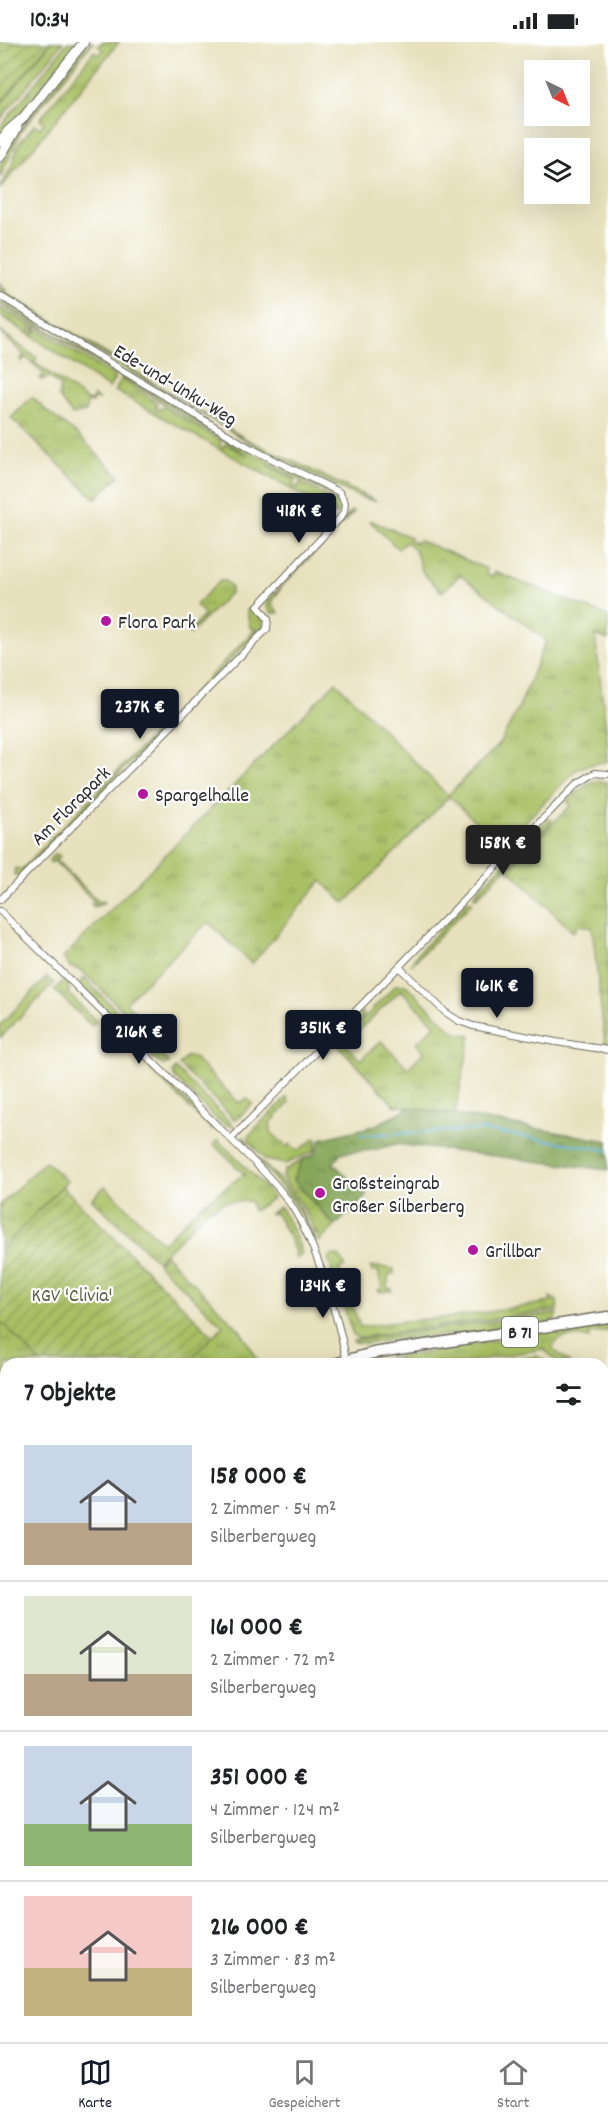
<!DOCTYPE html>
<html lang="de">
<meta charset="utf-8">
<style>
body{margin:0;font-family:Dekko,sans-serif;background:#f6f6f6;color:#202124;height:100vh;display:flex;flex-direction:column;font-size:22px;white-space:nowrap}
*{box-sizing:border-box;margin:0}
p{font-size:20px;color:#757577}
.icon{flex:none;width:33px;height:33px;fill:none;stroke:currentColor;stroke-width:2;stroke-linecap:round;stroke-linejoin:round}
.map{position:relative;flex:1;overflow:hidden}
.sheet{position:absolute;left:0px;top:1316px;width:609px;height:686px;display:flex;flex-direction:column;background:#fff;border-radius:18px 18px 0 0;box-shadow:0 6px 24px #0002}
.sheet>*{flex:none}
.needle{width:39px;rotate:137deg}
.tools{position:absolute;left:524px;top:18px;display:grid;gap:12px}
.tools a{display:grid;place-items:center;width:66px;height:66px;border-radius:0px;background:#fff;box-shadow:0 6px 24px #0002;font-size:30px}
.price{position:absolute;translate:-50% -51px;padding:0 14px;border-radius:6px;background:#111827;color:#fff;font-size:20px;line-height:39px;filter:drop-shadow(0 2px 3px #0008)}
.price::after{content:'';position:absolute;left:50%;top:36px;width:18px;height:14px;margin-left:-9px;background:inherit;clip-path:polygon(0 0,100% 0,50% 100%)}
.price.active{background:#222;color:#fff}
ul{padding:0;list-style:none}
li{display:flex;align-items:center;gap:18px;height:150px;padding:0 24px}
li+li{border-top:2px solid #e0e0e0}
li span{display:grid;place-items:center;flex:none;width:168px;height:120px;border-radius:0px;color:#555}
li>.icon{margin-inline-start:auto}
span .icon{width:72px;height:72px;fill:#fffc;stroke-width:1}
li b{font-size:26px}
h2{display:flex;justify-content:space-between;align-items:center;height:72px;padding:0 24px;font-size:26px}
.status{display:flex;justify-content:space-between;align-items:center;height:42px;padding:0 30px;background:#fff;direction:ltr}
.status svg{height:16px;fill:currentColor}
.tabs{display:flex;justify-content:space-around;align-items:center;height:84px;border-top:2px solid #e0e0e0;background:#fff;font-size:16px;color:#757577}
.tabs a{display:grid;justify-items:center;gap:3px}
.tabs .active{color:#111827}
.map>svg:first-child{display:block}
.grass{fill:url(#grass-tufts);stroke:#6a7548;stroke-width:1.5;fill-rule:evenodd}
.forest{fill:url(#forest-crowns);stroke:#586842;stroke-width:1.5}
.garden{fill:url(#garden-furrows);stroke:#6a7548;stroke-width:1.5}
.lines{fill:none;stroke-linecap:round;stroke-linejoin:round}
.stream{stroke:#56afd3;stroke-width:2}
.street-casing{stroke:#6d6b5e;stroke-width:8}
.secondary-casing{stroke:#6d6b5e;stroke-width:11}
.primary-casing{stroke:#6d6b5e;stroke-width:13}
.street{stroke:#fff;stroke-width:6}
.secondary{stroke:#fff;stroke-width:9}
.primary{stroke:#fff;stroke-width:10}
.poi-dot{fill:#b5179e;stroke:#fff;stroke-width:2}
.labels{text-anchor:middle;stroke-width:4.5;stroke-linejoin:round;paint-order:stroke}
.shield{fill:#fff;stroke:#6b6b6b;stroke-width:1.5}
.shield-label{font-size:18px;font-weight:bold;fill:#2b2b2b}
.street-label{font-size:20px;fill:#2b2b2b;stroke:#fff}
.poi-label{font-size:20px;fill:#2b2b2b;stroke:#fff;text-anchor:start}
.park-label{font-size:20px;fill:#575f3f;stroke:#fff}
</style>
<div class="status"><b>10:34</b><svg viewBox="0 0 49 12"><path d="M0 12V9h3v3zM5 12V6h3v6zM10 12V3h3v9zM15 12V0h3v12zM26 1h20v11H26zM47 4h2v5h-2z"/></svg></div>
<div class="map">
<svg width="608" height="2000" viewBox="0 0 608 2000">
<defs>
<pattern id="grass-tufts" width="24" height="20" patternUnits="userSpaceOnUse" patternTransform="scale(1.5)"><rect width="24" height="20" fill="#a8bf64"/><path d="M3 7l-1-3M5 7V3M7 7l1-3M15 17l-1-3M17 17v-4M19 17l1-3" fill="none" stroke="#899b53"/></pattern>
<pattern id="forest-crowns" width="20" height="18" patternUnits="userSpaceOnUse" patternTransform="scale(1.5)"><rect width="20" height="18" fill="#86a65a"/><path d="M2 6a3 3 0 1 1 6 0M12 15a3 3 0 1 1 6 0" fill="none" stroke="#6e874b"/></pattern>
<pattern id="garden-furrows" width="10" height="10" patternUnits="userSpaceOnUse" patternTransform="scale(1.5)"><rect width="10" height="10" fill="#a8bf64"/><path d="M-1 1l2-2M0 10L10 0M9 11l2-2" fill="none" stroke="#899b53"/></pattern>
</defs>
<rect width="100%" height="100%" fill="#fff"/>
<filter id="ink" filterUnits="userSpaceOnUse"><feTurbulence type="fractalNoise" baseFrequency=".0167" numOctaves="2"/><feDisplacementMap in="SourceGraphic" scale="12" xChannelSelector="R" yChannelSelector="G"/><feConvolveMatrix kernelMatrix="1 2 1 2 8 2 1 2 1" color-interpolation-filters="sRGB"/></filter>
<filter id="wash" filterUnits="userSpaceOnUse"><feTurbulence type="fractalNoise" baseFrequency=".008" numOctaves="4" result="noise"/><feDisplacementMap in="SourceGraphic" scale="24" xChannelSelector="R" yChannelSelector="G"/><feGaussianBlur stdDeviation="1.35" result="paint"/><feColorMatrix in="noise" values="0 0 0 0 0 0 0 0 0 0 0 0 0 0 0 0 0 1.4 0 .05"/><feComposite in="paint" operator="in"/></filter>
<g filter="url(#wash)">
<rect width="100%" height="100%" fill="#e7e1bd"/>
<path class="grass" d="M51,0h12l-63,78v-15z
M68,0h11l-79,96v-11z
M89,0h4l-72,89 -21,47v-13l16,-31z
M102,0h17l-119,147 12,-24 7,-22 16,-19 5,4 4,-5 -4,-4 54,-68 5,4 4,-5 -5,-4z
M0,241l8,11 238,145 130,62 -11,-2 -19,-8 -79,-38 -267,-160z
M0,259l116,70 1,3 -79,-48 -4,5 -1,-1 2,-5 -35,-21z
M0,266l32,18 -2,5 4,3 3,-5 79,48 -7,11 -109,-73z
M0,289l37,27 -3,4 53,38 4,1 3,-5 6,4 -7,-1 -1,4 -5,-1 -1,10 -14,3 -14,-19 3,-9 -11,-10 -9,3 -1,-2 4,-4 -18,-17 -4,4 -1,-2 3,-4z
M121,335h4l131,78 77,37 6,6 -72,-33 28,15 -2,6 4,2 3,-5 40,20 -3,12 -222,-124 6,-12 36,24 -1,5 4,2 3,-4 58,35 -1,5 3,2 2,-4 23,11z
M32,355l17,16 28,21 42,42 -24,23 -84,-81z
M352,469l2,1 -72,74 -11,18 8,9h-8l-5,-8 4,-7z
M369,478l41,17 -1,3 7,3 3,-3 68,29 -1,5 6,3 3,-5 113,44v24l-13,-5 13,110v16l-24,5 -8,4 -75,77 -53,-52 52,-52 20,-38 26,-65 -86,-65 -18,17 -19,-19 -8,-23 -9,-8 -8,7z
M219,539h6l6,5v6l-41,42 -2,-2 17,-17 -9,-10z
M252,565l11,11 1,7 -3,4 -239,244 -3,2h-5l1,-7 7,1 234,-240 -6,-1 -3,-18z
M336,640l113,115 -104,106 -24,-22 -69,83 -44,-42 -81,79 1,4 44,44 -4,5 -87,-84 -11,-3 -7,-9z
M597,739l11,1v263h-3l-13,-118 -13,-2 -6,7 -65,-63 63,-64 -4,-4 17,-14z
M550,777l2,2 -4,5 -72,72 -2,-1 1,-4 72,-73z
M54,812h3l3,3 -5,2 44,43 5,-1 -1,3 -9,3 -3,-3 5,-1 -42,-42 -4,2 -1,-3z
M470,859l2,2 -61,62 7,-12 49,-51z
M47,935l7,6 -54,55v-13z
M84,936l85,85 -6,2 -5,-3 -78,-77v-3z
M64,938l5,6v8l27,27 -4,5 -38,-36z
M396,943h10l45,44 8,5 12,1 -16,80 -61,-10 -56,-60zM401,948l34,35 -19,18 8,9 -16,16 -27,-27 -21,19 -15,-16z
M363,970l1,3 -39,39 -1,-5 35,-36z
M126,999l86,85v4l-89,-88z
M186,1015h7l46,46 8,-4 6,4 -16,16h-3l-55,-54z
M175,1026l59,58 -8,-1 -9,-5 -42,-42 -2,-5z
M287,1055l2,6 -20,22 3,3 -2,3 17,16 3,-3 8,7 17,-13 2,2 -3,11 -29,13 -19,-4 -18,-20 2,-6z
M244,1094c5,20 29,34 42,51 13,17 21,35 30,54l-4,-2c-17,-43 -37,-58 -66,-91l-3,-5z
M218,1098l46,46 9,12 -20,13 -3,-10 -25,1 -17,8 -51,51 -65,-62 13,-13 58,57 37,-37 44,-32 -31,-30z
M303,1117l-10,21 42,46 -15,15 -14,-29 -24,-35 3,-7z
M45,1119l22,20 -67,70v-46z
M280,1165c9,15 17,30 22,47l-6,5c-1,-14 -12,-32 -21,-46l-6,1z
M165,1212l75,76 20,33h-74l37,-37 -66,-63z
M333,1213l6,1 4,5 2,6 -6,2 21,58 44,-6 51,-4 96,-15 -1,-5 7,4 1,9 -200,28 -5,-3 -25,-77z
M370,1224l24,3v5h-5l-2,14 5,1v2l-14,1 -1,-1 5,-3 -4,-17 -6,1z
M558,1271l-2,6 -8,4 -72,11 -65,3 -45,7 -13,-2 1,-2z
M0,1279l40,40 -3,2 -31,1v40l-6,-6z
M594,1282h14v7l-19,3 1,5c-12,-3 -36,-6 -37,10l17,14h-10l-17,-14 -80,14 -94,1 11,-4z
M536,1314l12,7h-57z
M603,1354l5,28v55l-5,1v-8l5,-1 -5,-26z"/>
<path class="forest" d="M410,1065l198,34v29l-212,-26 -23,6 -34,3v4l-6,6 34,33 -32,30 -42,-47 10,-20 11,-5 7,-15 53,-13z
M608,1725v275h-21l1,-5h15l2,-52 -2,-1v-206z
M425,1995h118l-1,5h-124z"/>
<path class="garden" d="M0,0h50l-50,62z
M62,1144l151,150 -27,27h-149l2,-2 -39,-40v-70z
M6,1599v45l-6,-5v-34z
M0,1654l6,5v115l-6,-3z
M0,1828l6,3v68l-6,-4z
M166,1995h138l9,5h-146z"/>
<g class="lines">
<path class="stream" d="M361,1093l121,-5 126,20
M603,1850l5,-8
M537,2000l1,-5"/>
</g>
</g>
<g filter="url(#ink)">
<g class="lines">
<defs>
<path id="street" d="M0,254l250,152 89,44 6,11 -1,9 -4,6 -82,88 10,13 -1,10 -267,271
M0,869l257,254c13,13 26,27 36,43 25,40 44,107 54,154
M399,925l46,45 14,9 14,5 83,16 52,8
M231,1097l346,-355 18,-11 13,1
M0,1399l6,4
M0,1417l6,-4
M603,1444l5,-1
M603,1609l5,28
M0,1647l6,5
M603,1687l5,-4
M0,1823l6,3
M0,1962l6,3
M57,1995l5,5
M313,1995l9,5
M406,2000l7,-5"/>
<path id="secondary" d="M0,100l8,-11 15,-13 61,-76
M0,115l17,-29"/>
<path id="primary" d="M334,1322l39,-11 235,-36
M0,1536l6,-5"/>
</defs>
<use href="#street" class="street-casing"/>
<use href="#secondary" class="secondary-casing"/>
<use href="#primary" class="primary-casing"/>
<use href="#street" class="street"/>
<use href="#secondary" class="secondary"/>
<use href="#primary" class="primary"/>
</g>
</g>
<g class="poi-dot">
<circle cx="106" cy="579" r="6"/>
<circle cx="143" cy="752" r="6"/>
<circle cx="320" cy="1151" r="6"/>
<circle cx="473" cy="1208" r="6"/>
</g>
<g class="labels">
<rect class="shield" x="502" y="1275" width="36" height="30" rx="4.5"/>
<g class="shield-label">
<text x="520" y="1296">B 71</text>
</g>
<g class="street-label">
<text transform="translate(176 342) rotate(31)" y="7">Ede-und-Unku-Weg</text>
<text transform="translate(70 763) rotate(-45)" y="7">Am Florapark</text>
</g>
<g class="poi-label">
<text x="118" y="586">Flora Park</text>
<text x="155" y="759">Spargelhalle</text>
<text x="332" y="1147">Großsteingrab<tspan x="332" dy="23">Großer Silberberg</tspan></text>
<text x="485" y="1215">Grillbar</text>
</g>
<g class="park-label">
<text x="72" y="1259">KGV 'Clivia'</text>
</g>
</g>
</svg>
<div class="tools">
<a><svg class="needle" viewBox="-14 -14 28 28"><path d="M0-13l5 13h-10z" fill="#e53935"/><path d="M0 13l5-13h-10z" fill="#757577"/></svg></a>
<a><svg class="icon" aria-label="layers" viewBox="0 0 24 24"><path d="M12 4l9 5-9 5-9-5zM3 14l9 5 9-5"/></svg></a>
</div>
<b class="price" style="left:299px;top:502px">418K €</b>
<b class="price" style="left:140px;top:698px">237K €</b>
<b class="price active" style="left:503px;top:834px">158K €</b>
<b class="price" style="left:497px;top:977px">161K €</b>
<b class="price" style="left:323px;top:1019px">351K €</b>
<b class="price" style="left:139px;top:1023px">216K €</b>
<b class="price" style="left:323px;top:1277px">134K €</b>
<section class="sheet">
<h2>7 Objekte<svg class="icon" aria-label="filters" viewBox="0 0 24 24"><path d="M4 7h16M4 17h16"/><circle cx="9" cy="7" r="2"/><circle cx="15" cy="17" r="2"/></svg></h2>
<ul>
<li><span style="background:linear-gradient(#c9d6e8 65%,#b9a48a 0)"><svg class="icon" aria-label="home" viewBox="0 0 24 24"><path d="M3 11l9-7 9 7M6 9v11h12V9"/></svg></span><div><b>158 000 €</b><p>2 Zimmer · 54 m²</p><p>Silberbergweg</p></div></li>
<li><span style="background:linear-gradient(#dfe7d0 65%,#b9a48a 0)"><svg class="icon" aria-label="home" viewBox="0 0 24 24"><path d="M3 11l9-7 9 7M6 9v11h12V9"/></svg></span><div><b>161 000 €</b><p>2 Zimmer · 72 m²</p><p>Silberbergweg</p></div></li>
<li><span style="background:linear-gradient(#c9d6e8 65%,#8fb573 0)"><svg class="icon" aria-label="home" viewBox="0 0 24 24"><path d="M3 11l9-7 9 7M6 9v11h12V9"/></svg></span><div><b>351 000 €</b><p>4 Zimmer · 124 m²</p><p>Silberbergweg</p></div></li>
<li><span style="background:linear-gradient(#f6c9c9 60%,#c2b280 0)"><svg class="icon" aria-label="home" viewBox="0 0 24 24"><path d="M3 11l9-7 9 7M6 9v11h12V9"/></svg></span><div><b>216 000 €</b><p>3 Zimmer · 83 m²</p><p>Silberbergweg</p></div></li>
</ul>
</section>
</div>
<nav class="tabs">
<a class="active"><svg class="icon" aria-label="map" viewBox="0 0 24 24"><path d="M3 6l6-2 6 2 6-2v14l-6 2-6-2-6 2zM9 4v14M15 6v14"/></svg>Karte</a>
<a><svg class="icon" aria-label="saved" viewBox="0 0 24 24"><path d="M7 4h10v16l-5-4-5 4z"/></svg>Gespeichert</a>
<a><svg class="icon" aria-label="home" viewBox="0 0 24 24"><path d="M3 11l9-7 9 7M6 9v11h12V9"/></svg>Start</a>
</nav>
